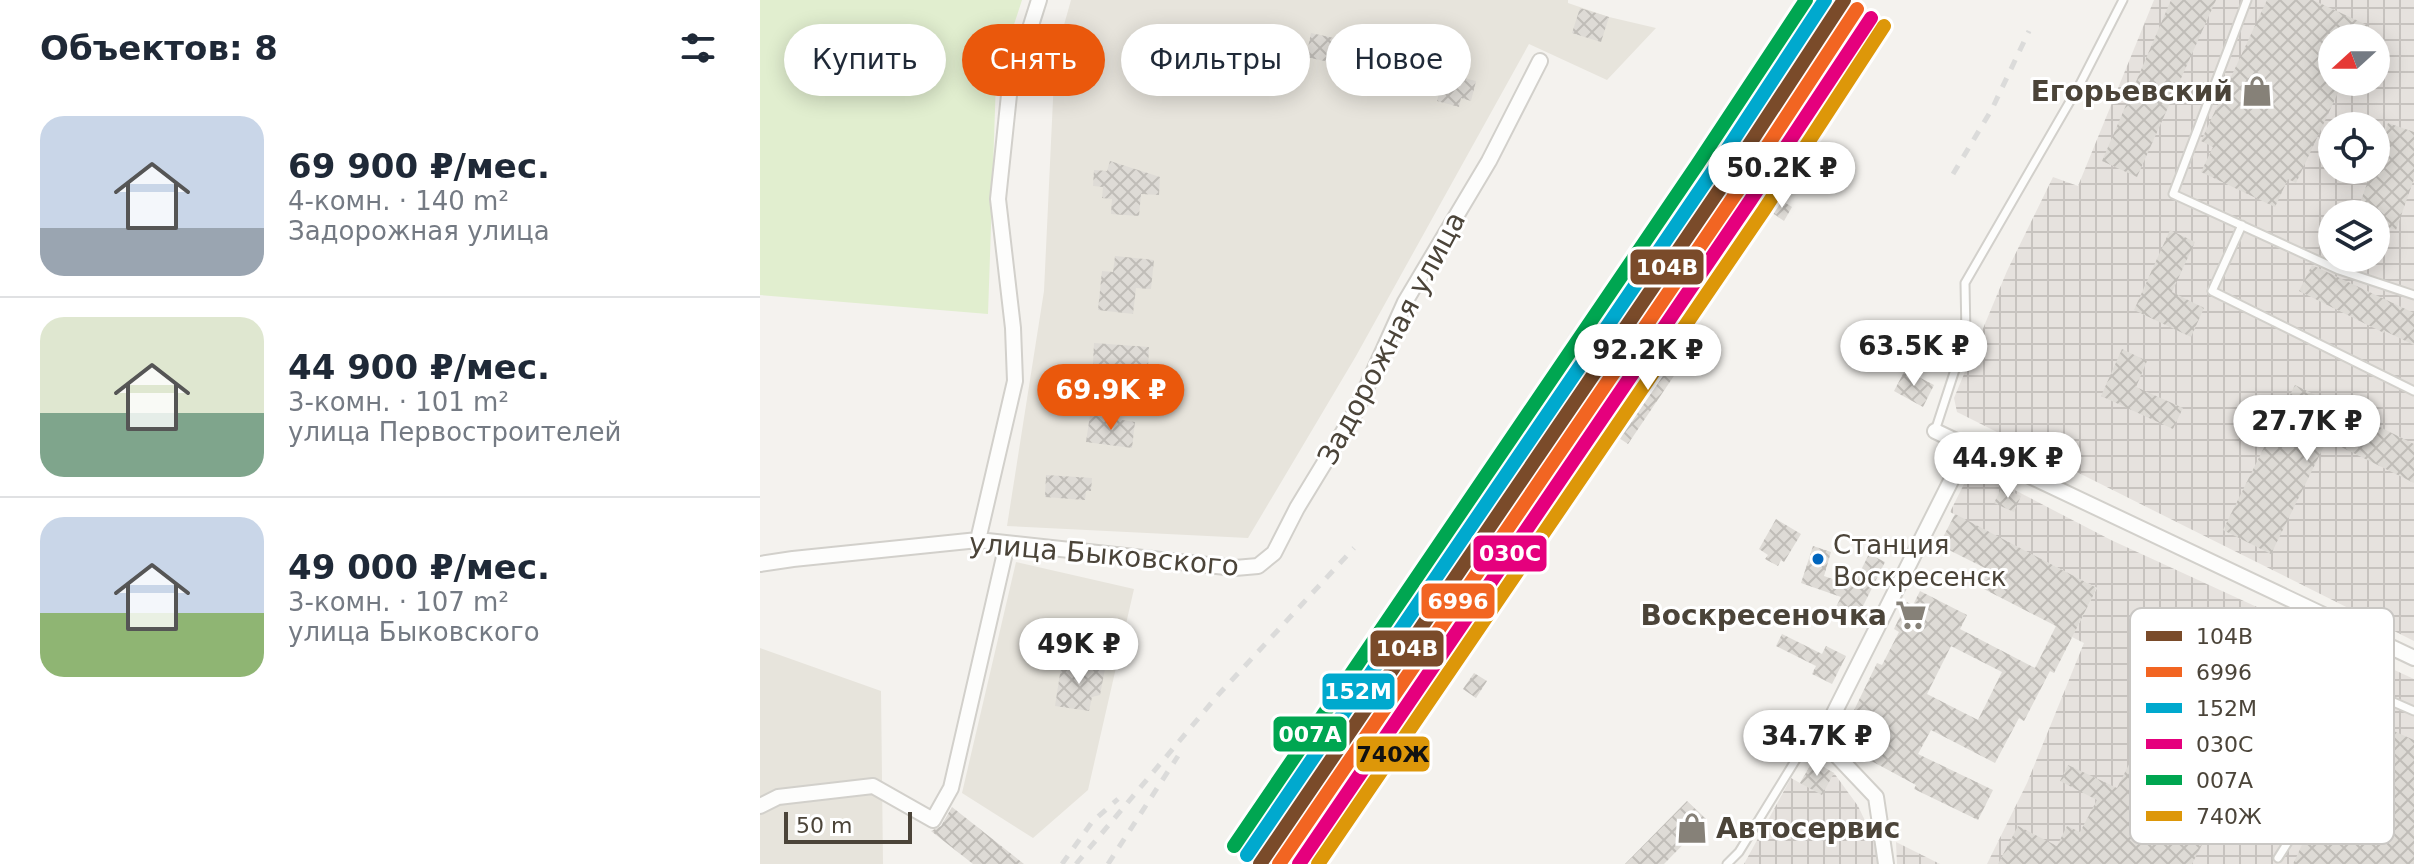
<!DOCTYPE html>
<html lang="ru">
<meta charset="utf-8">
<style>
body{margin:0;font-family:"DejaVu Sans",sans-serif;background:#f2f2f3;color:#1f2937;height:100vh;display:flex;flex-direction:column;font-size:30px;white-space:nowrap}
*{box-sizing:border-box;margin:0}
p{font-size:26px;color:#747a83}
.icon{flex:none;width:44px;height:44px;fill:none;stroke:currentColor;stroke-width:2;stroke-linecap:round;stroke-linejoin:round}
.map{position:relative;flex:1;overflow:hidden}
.details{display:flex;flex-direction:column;background:#fff;width:760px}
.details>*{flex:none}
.top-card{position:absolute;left:24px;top:24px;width:760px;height:72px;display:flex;gap:16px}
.needle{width:52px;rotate:249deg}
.tools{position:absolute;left:1558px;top:24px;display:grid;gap:16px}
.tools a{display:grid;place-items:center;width:72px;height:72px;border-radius:50%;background:#fff;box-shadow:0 4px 20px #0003;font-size:40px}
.scale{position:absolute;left:24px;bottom:20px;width:128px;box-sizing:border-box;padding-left:8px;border:4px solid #4b4439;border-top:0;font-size:22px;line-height:28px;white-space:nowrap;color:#4b4439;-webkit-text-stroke:6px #fff;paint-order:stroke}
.price{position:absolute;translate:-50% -68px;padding:0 18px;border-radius:28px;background:#fff;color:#222;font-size:26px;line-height:52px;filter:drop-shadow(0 2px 4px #0008)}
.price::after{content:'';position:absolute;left:50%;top:48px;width:24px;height:18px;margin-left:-12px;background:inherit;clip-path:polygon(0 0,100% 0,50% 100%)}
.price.on{background:#ea580c;color:#fff}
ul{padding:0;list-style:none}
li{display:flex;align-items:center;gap:24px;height:200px;padding:0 40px}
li+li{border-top:2px solid #e0e1e3}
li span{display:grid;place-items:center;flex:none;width:224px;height:160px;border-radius:24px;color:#555}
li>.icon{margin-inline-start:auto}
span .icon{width:96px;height:96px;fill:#fffc;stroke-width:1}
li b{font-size:34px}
h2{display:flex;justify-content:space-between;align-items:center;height:96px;padding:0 40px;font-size:34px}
.tag{padding:0 28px;border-radius:36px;background:#fff;box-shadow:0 4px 20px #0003;font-size:28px;line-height:72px}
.tag.on{background:#ea580c;color:#fff}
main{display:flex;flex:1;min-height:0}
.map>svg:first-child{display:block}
.residential{fill:#e7e4dc}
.industrial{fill:url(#industrial-grid);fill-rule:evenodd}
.grass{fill:#e1eecf}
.building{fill:url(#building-cross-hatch);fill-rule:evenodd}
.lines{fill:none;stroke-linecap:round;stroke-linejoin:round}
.service-casing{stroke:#d2d0cb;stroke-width:11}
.minor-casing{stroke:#d2d0cb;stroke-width:18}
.service{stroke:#fdfdfc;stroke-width:7}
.minor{stroke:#fdfdfc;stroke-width:14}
.rail{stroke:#dbdbda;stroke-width:5;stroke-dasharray:10 10;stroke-linecap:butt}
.rail-1-casing{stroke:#fff;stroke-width:20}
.rail-2-casing{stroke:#fff;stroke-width:20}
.rail-3-casing{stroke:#fff;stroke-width:20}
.rail-4-casing{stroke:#fff;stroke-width:20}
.rail-5-casing{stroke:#fff;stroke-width:20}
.rail-6-casing{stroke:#fff;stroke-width:20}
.rail-1{stroke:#7a4b2a;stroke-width:14}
.rail-2{stroke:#f26522;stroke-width:14}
.rail-3{stroke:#00a9ce;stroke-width:14}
.rail-4{stroke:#e5007d;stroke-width:14}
.rail-5{stroke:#00a651;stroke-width:14}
.rail-6{stroke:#dd9709;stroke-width:14}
.bus-dot{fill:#0065bd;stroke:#fff;stroke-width:3}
.labels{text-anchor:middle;stroke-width:6;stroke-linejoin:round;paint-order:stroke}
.bus-label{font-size:26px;fill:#4b4439;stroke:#fff;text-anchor:start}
.poi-label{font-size:28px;font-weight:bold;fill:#4b4439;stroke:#fff;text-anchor:end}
.street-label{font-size:28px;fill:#4b4439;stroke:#fff}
.key{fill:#fff;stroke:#c9c7c4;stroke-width:2}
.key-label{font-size:22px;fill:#4b4439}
.line-badge{stroke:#fff;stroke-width:3}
.badge-label{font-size:22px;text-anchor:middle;font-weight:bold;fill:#fff}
.pale-badge-label{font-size:22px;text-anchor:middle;font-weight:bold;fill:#111}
</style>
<main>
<section class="details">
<h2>Объектов: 8<svg class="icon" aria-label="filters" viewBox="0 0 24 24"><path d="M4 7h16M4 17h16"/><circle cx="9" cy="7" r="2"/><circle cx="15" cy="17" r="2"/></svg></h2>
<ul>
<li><span style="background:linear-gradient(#c9d6e8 70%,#9aa5b1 0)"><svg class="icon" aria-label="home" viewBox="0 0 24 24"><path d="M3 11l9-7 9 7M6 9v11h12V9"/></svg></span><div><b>69 900 ₽/мес.</b><p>4-комн. · 140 m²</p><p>Задорожная улица</p></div></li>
<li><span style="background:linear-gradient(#dfe7d0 60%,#7fa58c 0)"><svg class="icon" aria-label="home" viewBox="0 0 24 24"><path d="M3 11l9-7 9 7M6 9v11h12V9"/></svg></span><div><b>44 900 ₽/мес.</b><p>3-комн. · 101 m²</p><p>улица Первостроителей</p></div></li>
<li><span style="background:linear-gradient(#c9d6e8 60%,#8fb573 0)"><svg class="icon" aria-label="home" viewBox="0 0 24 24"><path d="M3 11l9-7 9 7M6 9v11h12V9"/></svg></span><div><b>49 000 ₽/мес.</b><p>3-комн. · 107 m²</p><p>улица Быковского</p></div></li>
</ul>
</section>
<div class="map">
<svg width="1654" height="864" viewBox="0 0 1654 864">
<defs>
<pattern id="industrial-grid" width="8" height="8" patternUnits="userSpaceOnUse" patternTransform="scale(2)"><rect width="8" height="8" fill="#e6e2de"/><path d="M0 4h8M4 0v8" fill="none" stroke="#c7c3bf"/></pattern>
<pattern id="building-cross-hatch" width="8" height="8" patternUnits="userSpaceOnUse" patternTransform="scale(2)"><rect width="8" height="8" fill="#dedbd6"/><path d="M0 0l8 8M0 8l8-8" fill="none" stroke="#c0bdb8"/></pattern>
</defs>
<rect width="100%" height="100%" fill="#f4f2ee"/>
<path class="residential" d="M311,0h497v3l41,14 47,11 -49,52 -78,-36 -173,312 -108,182 -241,-12 37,-235 11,-234z
M256,562l118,27 -46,201 -55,48 -71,-45z
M0,648l121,43 2,173h-123z"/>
<path class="industrial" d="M1394,0h260v641l-457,-229 -3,-14 53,-127 46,-94 25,9zM1572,38h44v44h-44zM1572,126h44v44h-44zM1572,214h44v44h-44z
M1212,468l139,72 303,139v185h-427l40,-81 57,-140 -12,-6 25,-49 -147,-76z
M1053,761l21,12 24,33 20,42v16h-134l47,-86 9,5z
M1136,842l44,22h-43z"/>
<path class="grass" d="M0,0h262l-26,80 -8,234 -228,-19z"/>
<path class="building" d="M1411,0h45l-79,177 -35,-16z
M1507,0h46l56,26 -6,12h-31v44h11l-47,101 -8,-4 -13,28 -74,-35 12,-25 -12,-6z
M820,8l29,9 -8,25 -29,-9z
M551,33l46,10 -5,24 -46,-10z
M684,73l32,8 -5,20 -10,-3 -2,9 -22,-6z
M1628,123l26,9v47l-18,51 -20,-7v-9h-20l16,-44h4v-13z
M350,161l50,16 -1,18 -18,-1 -2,22 -28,-2 1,-15 -10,-1 1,-11 -10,-1 1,-16 13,1z
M1019,199l13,8 -8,14 -13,-9z
M1410,230l25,12 -23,50 32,16 -13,29 -57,-27z
M355,256l39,4 -3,29 -15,-1 -3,26 -35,-4 4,-39 11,1z
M1552,265l102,48v32l-29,-14 -1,2 -85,-42z
M906,340l22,15 -60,89 -21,-14z
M334,343l55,4 -1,21 -55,-4z
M1362,349l25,12 -11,26 47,21 -10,21 -72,-33z
M1145,370l29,15 -11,22 -29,-16z
M1535,385l119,59v39l-87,-43 -56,114 -48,-24z
M330,415l45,7 -3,26 -46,-6z
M286,475l46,3 -1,13h-5l-1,9 -40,-3z
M1242,487l19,9 -7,16 -20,-9z
M1195,514l142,74 -43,85 -4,-2 -26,50 -5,-3 -24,45 -64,-33 -13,24 75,36 -15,30 -64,-31 2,-4 -78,-42 39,-80 5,2 17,-33 -5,-3 13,-27 6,3 7,-14 47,24 -7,14 75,39 21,-42 -76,-39 9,-17 -50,-25zM1191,646l51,26 -24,48 -51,-26z
M1016,519l25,15 -17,28 -3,-2 -3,6 -13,-7 3,-4 -9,-6z
M1053,546l18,6 -7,24 29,10 16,-32 16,8 -24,48 8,4 -7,13 -29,-14 8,-16 -40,-14z
M1022,634l40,20 4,-8 20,10 -14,28 -20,-10 4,-8 -40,-20z
M302,661l43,8 -5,26 -8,2 -3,14 -34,-5z
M714,673l13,8 -11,17 -13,-9z
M1602,717l52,23v124h-121z
M1388,727l23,12 -31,59 68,35 -16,31h-194l20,-38 39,20 10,-20 13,6 17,-32 -37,-19 8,-16 49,23z
M1053,761l21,12 -12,22 -22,-12z
M927,801l20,19 -43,44h-39z
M192,807l72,57h-51l-42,-33 10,-5z"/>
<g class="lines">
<defs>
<path id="service" d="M1487,0l-74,194 166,76 75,25
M1482,225l-30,66 202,100
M1175,431l31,-95 -1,-53 115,-199 43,-84
M1631,701l23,10
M1518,858l37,-59 61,-159
M967,864l12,-12 64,-104 18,-9"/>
<path id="minor" d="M1175,431l479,227
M218,540l37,-159 -2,-53 -15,-129 11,-104 30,-95
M0,564l33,-5 185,-19 257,28 23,-2 16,-13 23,-45 59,-97 49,-109 84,-141 51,-100
M0,806l18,-9 95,-11 60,34 18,-32 56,-244
M1126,864l-10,-67 -55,-58 147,-292"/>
</defs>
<use href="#service" class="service-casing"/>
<use href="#minor" class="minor-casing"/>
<use href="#service" class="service"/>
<use href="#minor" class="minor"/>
<path class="rail" d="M1193,174l39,-65 37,-78
M302,864l30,-42 26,-23
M316,864l142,-169 136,-147
M348,864l70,-108"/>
<defs>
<path id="rail-1" d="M500,864l464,-681 120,-183"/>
<path id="rail-2" d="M519,864l458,-672 120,-183"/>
<path id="rail-3" d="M487,855l464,-681 114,-174"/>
<path id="rail-4" d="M539,864l451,-663 121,-183"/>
<path id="rail-5" d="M474,846l463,-681 109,-165"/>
<path id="rail-6" d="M558,864l446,-654 120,-184"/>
</defs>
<use href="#rail-1" class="rail-1-casing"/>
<use href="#rail-2" class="rail-2-casing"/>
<use href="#rail-3" class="rail-3-casing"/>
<use href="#rail-4" class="rail-4-casing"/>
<use href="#rail-5" class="rail-5-casing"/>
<use href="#rail-6" class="rail-6-casing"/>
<use href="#rail-1" class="rail-1"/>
<use href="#rail-2" class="rail-2"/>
<use href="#rail-3" class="rail-3"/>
<use href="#rail-4" class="rail-4"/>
<use href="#rail-5" class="rail-5"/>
<use href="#rail-6" class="rail-6"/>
</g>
<defs>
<symbol id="shop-bare" viewBox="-9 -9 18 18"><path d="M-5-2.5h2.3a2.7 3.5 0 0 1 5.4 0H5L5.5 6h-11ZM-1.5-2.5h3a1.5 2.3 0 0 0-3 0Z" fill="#868178" stroke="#fff" stroke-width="2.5" paint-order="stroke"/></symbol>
<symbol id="supermarket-bare" viewBox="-9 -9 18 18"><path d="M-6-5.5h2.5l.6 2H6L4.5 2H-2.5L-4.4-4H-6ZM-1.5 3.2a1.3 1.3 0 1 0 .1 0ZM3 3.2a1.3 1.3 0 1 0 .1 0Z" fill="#868178" stroke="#fff" stroke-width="2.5" paint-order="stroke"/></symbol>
</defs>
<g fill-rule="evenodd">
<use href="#shop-bare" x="1475" y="69" width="44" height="44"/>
<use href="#supermarket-bare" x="1129" y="593" width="44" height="44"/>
<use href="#shop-bare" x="910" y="806" width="44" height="44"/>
</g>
<circle class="bus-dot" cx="1058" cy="559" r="7"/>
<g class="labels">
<g class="bus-label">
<text x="1073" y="554">Станция<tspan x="1073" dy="32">Воскресенск</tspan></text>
</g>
<g class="poi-label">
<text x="1473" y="101">Егорьевский</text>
<text x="1127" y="625">Воскресеночка</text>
<text x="956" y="838" text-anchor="start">Автосервис</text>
</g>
<g class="street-label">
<text transform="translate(631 338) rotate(-62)" y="10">Задорожная улица</text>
<text transform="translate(344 554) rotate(5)" y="10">улица Быковского</text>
</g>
</g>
<rect x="1370" y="608" width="264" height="236" rx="12" class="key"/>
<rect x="1386" y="631" width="36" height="10" fill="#7a4b2a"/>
<rect x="1386" y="667" width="36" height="10" fill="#f26522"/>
<rect x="1386" y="703" width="36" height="10" fill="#00a9ce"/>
<rect x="1386" y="739" width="36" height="10" fill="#e5007d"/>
<rect x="1386" y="775" width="36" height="10" fill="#00a651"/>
<rect x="1386" y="811" width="36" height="10" fill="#dd9709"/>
<g class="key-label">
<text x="1436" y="644">104В</text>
<text x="1436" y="680">6996</text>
<text x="1436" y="716">152М</text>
<text x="1436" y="752">030C</text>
<text x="1436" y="788">007А</text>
<text x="1436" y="824">740Ж</text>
</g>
<g class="line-badge">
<rect x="869" y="248" width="76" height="38" rx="8" fill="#7a4b2a"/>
<rect x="712" y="534" width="76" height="39" rx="8" fill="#e5007d"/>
<rect x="660" y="582" width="76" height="38" rx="8" fill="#f26522"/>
<rect x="609" y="629" width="76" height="39" rx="8" fill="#7a4b2a"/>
<rect x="561" y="672" width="75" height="39" rx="8" fill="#00a9ce"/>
<rect x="512" y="715" width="76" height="38" rx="8" fill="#00a651"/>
<rect x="595" y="735" width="76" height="38" rx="8" fill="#dd9709"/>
</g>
<g class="badge-label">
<text x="907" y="275">104В</text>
<text x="750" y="561">030C</text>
<text x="698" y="609">6996</text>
<text x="647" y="656">104В</text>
<text x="598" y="699">152М</text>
<text x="550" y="742">007А</text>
</g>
<g class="pale-badge-label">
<text x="633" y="762">740Ж</text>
</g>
</svg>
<div class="tools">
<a><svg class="needle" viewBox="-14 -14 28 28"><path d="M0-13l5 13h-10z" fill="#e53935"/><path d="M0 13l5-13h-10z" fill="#747a83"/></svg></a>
<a><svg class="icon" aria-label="locate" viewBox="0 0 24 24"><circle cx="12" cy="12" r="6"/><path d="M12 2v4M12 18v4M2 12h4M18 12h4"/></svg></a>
<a><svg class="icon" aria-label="layers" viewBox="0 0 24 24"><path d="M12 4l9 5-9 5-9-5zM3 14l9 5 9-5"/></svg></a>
</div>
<div class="scale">50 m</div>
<b class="price" style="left:1022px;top:210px">50.2K ₽</b>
<b class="price" style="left:1154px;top:388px">63.5K ₽</b>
<b class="price" style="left:888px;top:392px">92.2K ₽</b>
<b class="price on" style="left:351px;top:432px">69.9K ₽</b>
<b class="price" style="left:1547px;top:463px">27.7K ₽</b>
<b class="price" style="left:1248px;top:500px">44.9K ₽</b>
<b class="price" style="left:319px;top:686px">49K ₽</b>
<b class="price" style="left:1057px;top:778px">34.7K ₽</b>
<div class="top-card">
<a class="tag">Купить</a>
<a class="tag on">Снять</a>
<a class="tag">Фильтры</a>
<a class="tag">Новое</a>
</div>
</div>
</main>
